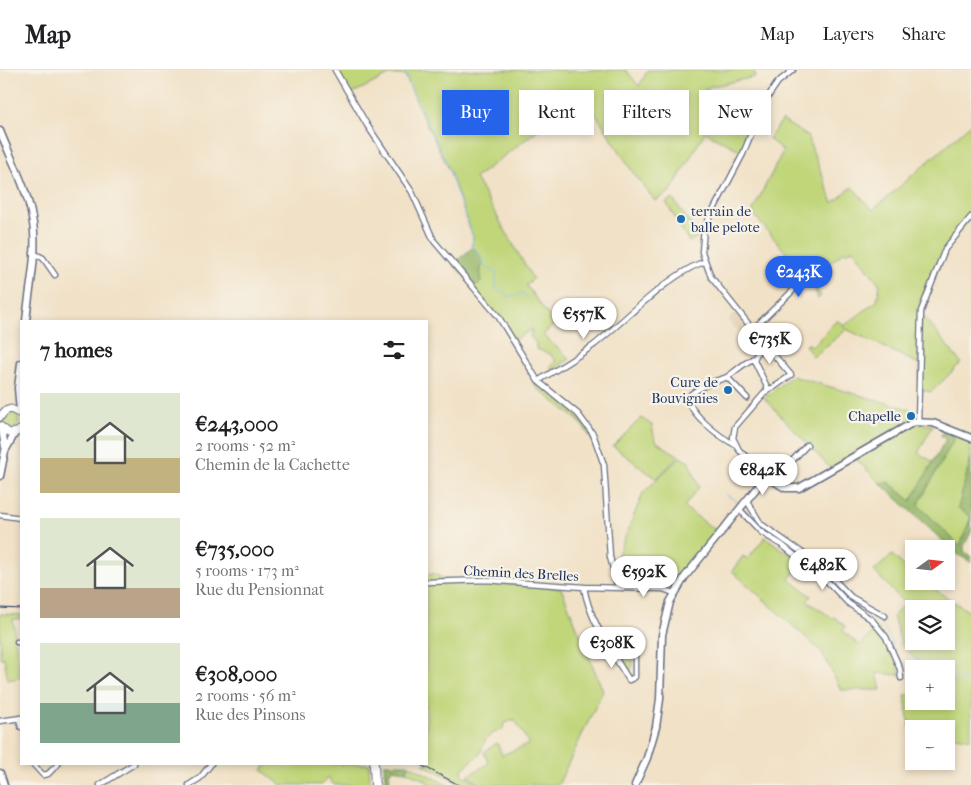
<!DOCTYPE html>
<meta charset="utf-8">
<style>
body{margin:0;font-family:"IM FELL French Canon",serif;background:#f2f2f2;color:#202124;height:100vh;display:flex;flex-direction:column;font-size:19px;white-space:nowrap}
*{box-sizing:border-box;margin:0}
p{font-size:16px;color:#757577}
.icon{flex:none;width:28px;height:28px;fill:none;stroke:currentColor;stroke-width:2;stroke-linecap:round;stroke-linejoin:round}
.map{position:relative;flex:1;overflow:hidden}
.drawer{position:absolute;left:20px;top:250px;width:408px;height:445px;display:flex;flex-direction:column;background:#fff;border-radius:0px;box-shadow:0 2px 8px #0003}
.drawer>*{flex:none}
.banner{position:absolute;left:442px;top:20px;width:452px;height:45px;display:flex;gap:10px}
.needle{width:32px;rotate:75deg}
.controls{position:absolute;left:905px;top:470px;display:grid;gap:10px}
.controls a{display:grid;place-items:center;width:50px;height:50px;border-radius:0px;background:#fff;box-shadow:0 2px 8px #0003;font-size:25px}
.price{position:absolute;translate:-50% -42px;padding:0 11px;border-radius:18px;background:#fff;color:#222;font-size:16px;line-height:32px;filter:drop-shadow(0 1px 2px #0008)}
.price::after{content:'';position:absolute;left:50%;top:30px;width:15px;height:11px;margin-left:-8px;background:inherit;clip-path:polygon(0 0,100% 0,50% 100%)}
.price.selected{background:#2563eb;color:#fff}
ul{padding:0;list-style:none}
li{display:flex;align-items:center;gap:15px;height:125px;padding:0 20px}
li span{display:grid;place-items:center;flex:none;width:140px;height:100px;border-radius:0px;color:#555}
li>.icon{margin-inline-start:auto}
span .icon{width:60px;height:60px;fill:#fffc;stroke-width:1}
li b{font-size:21px}
h2{display:flex;justify-content:space-between;align-items:center;height:60px;padding:0 20px;font-size:21px}
.tag{padding:0 18px;border-radius:0px;background:#fff;box-shadow:0 2px 8px #0003;font-size:18px;line-height:45px}
.tag.selected{background:#2563eb;color:#fff}
header{display:flex;align-items:center;gap:30px;box-sizing:border-box;height:70px;padding:0 25px;background:#fff;border-bottom:1px solid #e0e0e0}
header strong{font-size:24px}
nav{display:flex;gap:28px;margin-inline-start:auto;font-size:18px}
.map>svg:first-child{display:block}
.built{fill:#e3d1b6}
.green{fill:#c0d679;stroke:#6e826c;fill-rule:evenodd}
.forest{fill:#98b769;stroke:#5a7364}
.lines{fill:none;stroke-linecap:round;stroke-linejoin:round}
.stream{stroke:#7dbaf0;stroke-width:1}
.street-casing{stroke:#666d82;stroke-width:7}
.secondary-casing{stroke:#666d82;stroke-width:9}
.primary-casing{stroke:#666d82;stroke-width:9}
.highway-casing{stroke:#666d82;stroke-width:10}
.street{stroke:#fff;stroke-width:4.5}
.secondary{stroke:#fff;stroke-width:6}
.primary{stroke:#fff;stroke-width:7}
.highway{stroke:#fff;stroke-width:8}
.rail{stroke:#1b2f5e;stroke-width:1}
.poi-dot{fill:#1f6fb2;stroke:#f7f3e8;stroke-width:2}
.labels{text-anchor:middle;stroke-width:4.5;stroke-linejoin:round;paint-order:stroke}
.poi-label{font-size:14px;fill:#1b2f5e;stroke:#f7f3e8;text-anchor:end}
.street-label{font-size:14px;fill:#1b2f5e;stroke:#f7f3e8}
</style>
<header>
<strong>Map</strong>
<nav><a>Map</a><a>Layers</a><a>Share</a></nav>
</header>
<div class="map">
<svg width="971" height="715" viewBox="0 0 971 715">
<rect width="100%" height="100%" fill="#f7f3e8"/>
<filter id="ink" filterUnits="userSpaceOnUse"><feTurbulence type="fractalNoise" baseFrequency=".02" numOctaves="2"/><feDisplacementMap in="SourceGraphic" scale="10" xChannelSelector="R" yChannelSelector="G"/><feConvolveMatrix kernelMatrix="1 2 1 2 8 2 1 2 1" color-interpolation-filters="sRGB"/></filter>
<filter id="wash" filterUnits="userSpaceOnUse"><feTurbulence type="fractalNoise" baseFrequency=".0096" numOctaves="4" result="noise"/><feDisplacementMap in="SourceGraphic" scale="20" xChannelSelector="R" yChannelSelector="G"/><feGaussianBlur stdDeviation="1.12" result="paint"/><feColorMatrix in="noise" values="0 0 0 0 0 0 0 0 0 0 0 0 0 0 0 0 0 1.4 0 .05"/><feComposite in="paint" operator="in"/></filter>
<g filter="url(#wash)">
<rect width="100%" height="100%" fill="#f1e1c6"/>
<path class="built" d="M735,242l19,23 -5,5 -21,-19z"/>
<path class="green" d="M335,0h231l2,3 2,-3h56l13,16 9,-16h106l1,7 -51,11 50,32 -11,29 -2,2 -36,-19 -34,59 -16,10 -23,-30 -48,-76 -109,83 58,101 -7,6 27,37 8,-4 -18,17 27,24 -19,12 -1,-4 6,-5 -6,-8 -14,-5v-6l-6,-7 2,-7 -18,11 -42,-55 9,-3v-26l-9,-10 1,-9 -25,-70 -22,-44 -21,-48h-16l-40,20z
M782,50l25,16 26,67 19,-16 21,23 98,-86v93l-23,28 -27,66 -2,53 -73,-35 -2,-3 33,-25 3,-16 -27,-36 -6,4 -2,-2 -24,19 6,8 -12,9 6,9 -3,3 -6,-20 -3,-4 5,-8 -13,-13 -8,7 -39,-46 -1,-5 30,-59 -14,-12z
M673,129l26,37 -10,6 -23,-40z
M921,243l40,50 -30,29 -12,-3z
M836,251l5,1 5,8 -33,27 -8,-12 5,-1 2,3z
M513,271c8,13 15,30 25,41 19,20 46,31 55,59l-14,-20 -41,-32 -26,-44z
M792,306l124,35v3l-10,9 -75,46 -67,-71z
M3 351a8 8 0 1 1 16 0a8 8 0 1 1-16 0Z
M641,348l11,7 2,11 3,6 22,14 -23,23 -43,-33z
M913,354l20,1 -15,28 16,9 -23,39 -23,-19 -8,1 -24,-24z
M952,362l19,6v20l-6,23 6,36 -11,29 -42,-41 36,-66z
M680,387l9,5 10,25 -15,20 34,25c-12,15 -33,48 -51,54 -13,4 -33,1 -46,-1l-8,-18 30,-74z
M765,467l37,26 -13,16 22,17 -4,5 25,17 2,-1 11,9 -2,5 16,14 19,-17 21,40 1,7 -23,-2 4,17h-40l-19,-38 -90,-81 11,-15 5,3z
M892,485l22,20v6h8l49,32v126l-25,-5v-5h-24l-13,-3 -4,-31h7l2,-3v9h32v-32h-20l-24,-23 -9,-30 12,-12 -31,-33zM914,539h32v32h-32z
M426,504h9l12,7 114,7 42,103 -45,94h-76l-14,-9 21,-13 -5,-11 13,-9 5,12 27,-11 -14,-24 -11,3 -1,6 -11,5 -7,7 -5,13 -18,15 1,6 17,10h-17l-40,-21h3z
M0,544l21,1v4h-8l7,59 -12,2 -4,-22h-4z
M623,563h3l7,9v24l-4,5 -3,-1 -14,-25 12,-8z
M267,694h102l1,21h-36l-6,-8 -6,8h-41l-19,-15z
M409,695l39,20h-20l-1,-4 -21,-10z"/>
<path class="forest" d="M473,177l8,9 2,10 -3,3 1,13 -6,4 -3,-1 -19,-21z
M944,360l8,2 2,7 -36,66 42,41 11,-29 -13,-9 13,-50v74l-7,14v5l7,6v5l-14,-8 -77,-71 8,-1 23,19 35,-62 -5,-3z
M384,694h23l2,1 -3,6 -14,-2 -3,5 1,11h-5z"/>
<g class="lines">
<path class="stream" d="M404,0l11,28
M416,30l31,64
M448,97l8,24
M457,124l16,43 -1,9 9,10 2,10 13,6v17l8,3 4,5 15,-4 5,6
M725,424l16,10
M745,439l8,12
M761,459l20,13
M788,477l30,19 30,31
M851,529c16,13 39,27 42,49
M896,586l18,16
M946,613l25,-5"/>
</g>
</g>
<g filter="url(#ink)">
<g class="lines">
<defs>
<path id="street" d="M335,0l32,55 45,67 22,49 64,75 40,65 40,33 15,20 11,31 6,92 8,31
M33,183l10,5 12,17
M753,259l54,-52 -13,-15
M762,271l29,34 -18,13 -5,1
M727,307l20,21
M538,311c19,-12 38,-23 56,-36 29,-23 76,-72 110,-83
M768,319l-14,-29 8,-19 -51,-64 -9,-25 2,-24 39,-74 20,-50 15,-22 15,-12
M918,351l3,-110 24,-62 26,-32
M736,375c-15,-7 -47,-31 -48,-48 9,-9 25,-16 37,-19 5,-2 20,-16 29,-20
M767,407l-28,-27 -6,-12 2,-11 33,-38
M773,411l34,-36
M747,431l14,23 59,41 31,32 34,19
M740,440l21,22 21,13 46,37 20,21 24,17 14,17 14,32 1,9
M0,445l21,3
M426,512l60,-2 98,7 79,2 11,4
M584,517c5,33 28,65 45,93l6,-3v-40
M17,572h4
M19,648l2,9
M0,651l21,-3
M33,694l10,11 5,-1 10,-10
M100,715l34,-21
M189,715l11,-7 11,-14"/>
<path id="secondary" d="M0,61c11,28 27,57 32,87 7,32 -3,70 -6,103
M20,342l-2,-24 3,-25
M2,360l3,17
M0,406l5,-25 10,-18
M0,703l4,12
M635,715l12,-27 9,-31 4,-28 2,-64 8,-33 14,-24 79,-98 4,-3 18,11h14l115,-66 19,1 38,15"/>
<path id="primary" d="M0,347l5,-6 6,-2 10,5
M0,356l9,7 8,-1 4,-3"/>
<path id="highway" d="M374,694l1,21"/>
</defs>
<use href="#street" class="street-casing"/>
<use href="#secondary" class="secondary-casing"/>
<use href="#primary" class="primary-casing"/>
<use href="#highway" class="highway-casing"/>
<use href="#street" class="street"/>
<use href="#secondary" class="secondary"/>
<use href="#primary" class="primary"/>
<use href="#highway" class="highway"/>
<path class="rail" d="M0,538l21,1
M419,694l40,21"/>
</g>
</g>
<g class="poi-dot">
<circle cx="681" cy="149" r="5"/>
<circle cx="728" cy="320" r="5"/>
<circle cx="911" cy="346" r="5"/>
</g>
<g class="labels">
<g class="poi-label">
<text x="691" y="146" text-anchor="start">terrain de<tspan x="691" dy="16">balle pelote</tspan></text>
<text x="718" y="317">Cure de<tspan x="718" dy="16">Bouvignies</tspan></text>
<text x="901" y="351">Chapelle</text>
</g>
<g class="street-label">
<text transform="translate(521 503) rotate(3)" y="5">Chemin des Brelles</text>
</g>
</g>
</svg>
<div class="controls">
<a><svg class="needle" viewBox="-14 -14 28 28"><path d="M0-13l5 13h-10z" fill="#e53935"/><path d="M0 13l5-13h-10z" fill="#757577"/></svg></a>
<a><svg class="icon" aria-label="layers" viewBox="0 0 24 24"><path d="M12 4l9 5-9 5-9-5zM3 14l9 5 9-5"/></svg></a>
<a>+</a>
<a>−</a>
</div>
<b class="price selected" style="left:799px;top:228px">€243K</b>
<b class="price" style="left:584px;top:270px">€557K</b>
<b class="price" style="left:770px;top:295px">€735K</b>
<b class="price" style="left:763px;top:426px">€842K</b>
<b class="price" style="left:823px;top:521px">€482K</b>
<b class="price" style="left:644px;top:528px">€592K</b>
<b class="price" style="left:612px;top:599px">€308K</b>
<div class="banner">
<a class="tag selected">Buy</a>
<a class="tag">Rent</a>
<a class="tag">Filters</a>
<a class="tag">New</a>
</div>
<section class="drawer">
<h2>7 homes<svg class="icon" aria-label="filters" viewBox="0 0 24 24"><path d="M4 7h16M4 17h16"/><circle cx="9" cy="7" r="2"/><circle cx="15" cy="17" r="2"/></svg></h2>
<ul>
<li><span style="background:linear-gradient(#dfe7d0 65%,#c2b280 0)"><svg class="icon" aria-label="home" viewBox="0 0 24 24"><path d="M3 11l9-7 9 7M6 9v11h12V9"/></svg></span><div><b>€243,000</b><p>2 rooms · 52 m²</p><p>Chemin de la Cachette</p></div></li>
<li><span style="background:linear-gradient(#dfe7d0 70%,#b9a48a 0)"><svg class="icon" aria-label="home" viewBox="0 0 24 24"><path d="M3 11l9-7 9 7M6 9v11h12V9"/></svg></span><div><b>€735,000</b><p>5 rooms · 173 m²</p><p>Rue du Pensionnat</p></div></li>
<li><span style="background:linear-gradient(#dfe7d0 60%,#7fa58c 0)"><svg class="icon" aria-label="home" viewBox="0 0 24 24"><path d="M3 11l9-7 9 7M6 9v11h12V9"/></svg></span><div><b>€308,000</b><p>2 rooms · 56 m²</p><p>Rue des Pinsons</p></div></li>
</ul>
</section>
</div>
